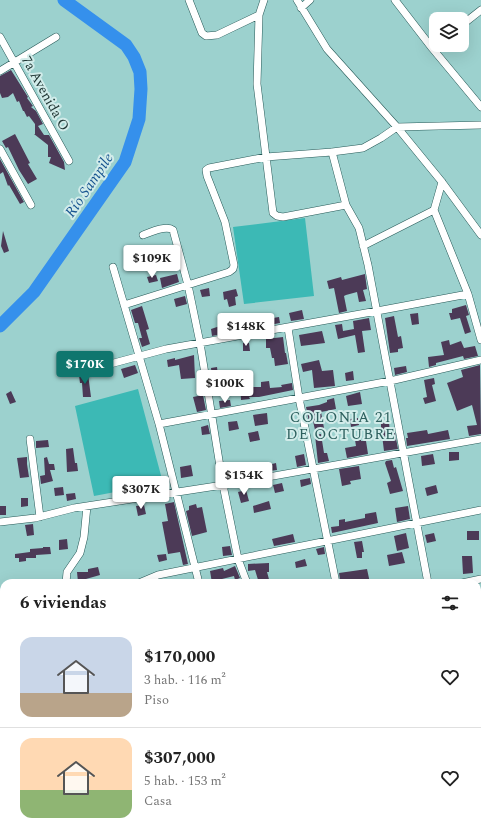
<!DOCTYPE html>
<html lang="es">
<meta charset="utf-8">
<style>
body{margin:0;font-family:Spectral,serif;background:#f2f2f2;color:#222;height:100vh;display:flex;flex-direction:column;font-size:15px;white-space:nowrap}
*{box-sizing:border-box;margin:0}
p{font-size:13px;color:#767676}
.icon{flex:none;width:22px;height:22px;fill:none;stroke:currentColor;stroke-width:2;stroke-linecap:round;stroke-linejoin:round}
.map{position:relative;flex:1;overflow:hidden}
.panel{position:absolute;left:0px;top:579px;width:481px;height:256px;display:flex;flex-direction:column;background:#fff;border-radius:12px 12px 0 0;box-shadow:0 4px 16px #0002}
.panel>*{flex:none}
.fabs{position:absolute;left:429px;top:12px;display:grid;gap:8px}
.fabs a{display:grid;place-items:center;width:40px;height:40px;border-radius:8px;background:#fff;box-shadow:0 4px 16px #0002;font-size:20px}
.price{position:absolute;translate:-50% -34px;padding:0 9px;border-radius:4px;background:#fff;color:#222;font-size:13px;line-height:26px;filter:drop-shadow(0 1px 2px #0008)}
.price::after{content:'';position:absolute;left:50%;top:24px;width:12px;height:9px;margin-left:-6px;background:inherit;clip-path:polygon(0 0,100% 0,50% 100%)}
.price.current{background:#0f766e;color:#fff}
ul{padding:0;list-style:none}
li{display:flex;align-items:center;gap:12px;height:100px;padding:0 20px}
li+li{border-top:1px solid #e0e0e0}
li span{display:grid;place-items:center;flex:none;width:112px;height:80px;border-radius:12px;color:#555}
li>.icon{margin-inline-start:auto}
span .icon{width:48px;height:48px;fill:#fffc;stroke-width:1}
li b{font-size:17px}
h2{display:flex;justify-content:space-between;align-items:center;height:48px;padding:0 20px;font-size:17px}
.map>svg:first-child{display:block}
.green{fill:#3cb9b5}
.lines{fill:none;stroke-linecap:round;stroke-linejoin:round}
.river{stroke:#3590ec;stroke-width:13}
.building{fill:#4c3a57}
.minor-casing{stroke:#275a58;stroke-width:8}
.minor{stroke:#fff;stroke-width:7}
.labels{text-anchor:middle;stroke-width:4;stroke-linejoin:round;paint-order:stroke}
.street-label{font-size:14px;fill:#203634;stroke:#d2ecea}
.water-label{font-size:15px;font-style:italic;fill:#185490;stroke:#d2ecea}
.neighbourhood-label{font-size:15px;letter-spacing:1px;fill:#2d605e;stroke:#d2ecea}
</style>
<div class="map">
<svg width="481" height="835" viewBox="0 0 481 835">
<rect width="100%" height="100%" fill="#9cd1ce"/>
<path class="green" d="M305,218l9,78 -70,8 -11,-77z
M138,389l25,94 -69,13 -19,-90z"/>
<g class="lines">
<path class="river" d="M0,326l34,-34 91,-130 14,-43 2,-30 -1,-17 -6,-15 -8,-12 -62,-45
M0,689l4,5
M133,831l2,4"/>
</g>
<path class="building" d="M11,70l17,27 -1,1 6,8 -2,1 5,4 7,13 -5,2 6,9h5l15,27 1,8 -16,-7 2,-6h-3v-12l-14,-11h1v-10l-6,-8 -2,1 -3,-6h-1l-4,-10 -2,1 -4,-9 -5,4 -6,1 -2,-5v-17z
M15,134l15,29 -2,1 9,15 -9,5 -9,-14 -11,-23 -2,1 -4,-7z
M0,159l24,43 -4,2 -11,-19 -1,1 -5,-14 -3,2z
M3,231l6,20 -5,2 -3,-7z
M177,274l2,8 -17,6 -2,-10z
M365,274l2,15 -4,1 3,11 -7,1 -2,-10 -11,3 -2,1 3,15 -8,2 -5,-25 -5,1 -2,-8 14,-4 1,3z
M156,275l2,6 -9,2 -2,-6z
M209,288l1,8 -8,1 -2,-7z
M236,289l2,7 -3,1 1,8 -7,2 -2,-8 -3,1 -1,-8z
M185,296l2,8 -11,3 -2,-8z
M466,305l3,10 -3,1 5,16 -6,2 -5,-16 -9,2 -2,-7h3v-4z
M142,306l7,23 -3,1 4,14 -8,3 -3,-9h3l-4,-15h-3l-4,-13z
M302,310l2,9 -13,2 -2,-8z
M418,313l1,11 -7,1 -2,-11z
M272,315l1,3 6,-1 1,6 -16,3 -2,-9z
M228,316l2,9 11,-2 2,7 -31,6 -1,-7 12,-4 -2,-8z
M394,316l4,21 3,-1 2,12 -5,1v3l-8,1 -5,-35z
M369,318l2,12 -9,1 3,21 -7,1 -3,-18 -17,4 -3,-14 7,-1 1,7 11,-2 -1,-8z
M322,331l3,12 -24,3 -2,-11z
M283,337l2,16h1l2,11 -13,2 -1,-8h-2l-2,-10h-4v-9z
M449,340l1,5 11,-4 3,7 11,-2 3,10 -14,3 -1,-3 -27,7v2l-7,2 -1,-10 16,-2 -3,-13z
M243,343h6l1,8h-7z
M194,355l1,23 -14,1 -2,-14 -11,2 -1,-7 8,-2v2z
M319,360l3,11 11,-1 2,16 -21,2 -2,-18 -9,2 -2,-8z
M135,365l3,8 -14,5 -3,-9z
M480,365l1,69 -12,2 -2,-10 10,-1 -5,-20 -15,6 -10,-28 16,-6 -2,-7z
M406,366l1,6 -12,3 -1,-7z
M217,367l1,9 -6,1 -1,-9z
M236,370v7l-14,2 -1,-8z
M353,371l1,9 -8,1 -1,-8z
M88,374l3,23h-8l-1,-14h-2l-1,-8z
M434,378l1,6 -3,1 4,16 -11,3 -2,-6 4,-1 -3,-17z
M240,379h6v8h15v-5l8,-1 1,7 12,-1 -1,-2 11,-2 1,7 -34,7h-10l1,2 -9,1z
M11,391l5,11 -6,2 -4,-10z
M360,392l2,12 -14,2 -2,-10z
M203,395l3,15 -9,2 -4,-15z
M334,398l2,11 -15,3 3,16 -9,2 -2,-9 -4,1 -3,-15 13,-2 8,-3v-2z
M230,400l1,6 -11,2 -1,-7z
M267,413l1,11 -13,2 -2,-11z
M358,418l1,7 -8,2 -1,-8z
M237,421l2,8 -10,2 -1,-9z
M389,422l1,12 5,-1 3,16 -14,2 -2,-16 -4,1 -1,-7h4v-6z
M208,425l2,9 -8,1 -1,-8z
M427,430l1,4 20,-4 2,9 -43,7 -1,-8h2l-1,-5z
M258,431l2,9 -10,2 -2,-9z
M321,434l3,19h3l2,8 -11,2 -3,-28z
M48,440l1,7 -13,1v-7z
M355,440h6v1h5l2,13 -21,4 -2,-10 11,-2z
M73,448l2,15h2l1,8 -11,1 -1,-23z
M449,452h10v8l-10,1z
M304,454l2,11 -9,2 -2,-11z
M433,454l2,10 -13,2 -1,-10z
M27,457v7l2,13 -9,1 -3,-20z
M47,457l2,7h5l1,6h-5l3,11 -12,3 -1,-8 5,-1 -1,-17z
M392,460l2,8 2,-1 7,24 -13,3 -3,-11 4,-2 -6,-18 1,-2z
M276,463l1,7 -8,1 -1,-6z
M191,465l2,11 -12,2 -1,-11z
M359,466l2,13 -11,2 1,3 -9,2 -3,-17z
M310,478l1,6 -10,3 -1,-7z
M282,483l2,8 -9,2 -2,-8z
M436,485l2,8 -11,3 -2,-8z
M63,487l1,8 -9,1 -1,-8z
M246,490l3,11 -8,2 -3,-11z
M75,493l1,6 -9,2 -1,-7z
M21,498h7v8l-7,1z
M269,501l2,8 -17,4 -1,-7z
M174,502l14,62 -5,1 -3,-13 -12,2 -6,-32 6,-1 -3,-17z
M196,504l1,4 5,-1 5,25 -15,4 -6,-25 3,-1v-4z
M144,505l2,9 -8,2 -2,-10z
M0,506h6v9h-6z
M408,506l2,13 -13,3 -2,-14z
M376,512l2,11 -46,10 -1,-6 8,-1v-6l6,-1v3l20,-4v-4z
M33,524l1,11 -7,1 -2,-11z
M467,531h12v9h-12z
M406,533l3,15 -12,3 -3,-15z
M434,533l2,8 -9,2 -2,-8z
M293,534l2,8 -21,4 -2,-7z
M67,539l1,10 -9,1v-10z
M362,541l2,11h-2v6h-5l-3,-16z
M230,546l2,9 -9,1 -1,-9z
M43,547h7l1,7 -15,1v3h-10v3l-7,1v-4h-4v-4l15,-2v-3l13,-1z
M324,547l1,7 -7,1 -2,-6z
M402,552l3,11 -16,3 -2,-11z
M166,554l1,6 -8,2 -2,-7z
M462,556h10l1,17 -10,1z
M305,559l2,7 -11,2 -1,-6z
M269,563v9h-2l3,11h-11l-4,-13 -7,1v-7z
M235,566l5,12 -5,2 -1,-4 -12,3v4h-10l-2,-12 13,-3 1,3z
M98,567l2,8 -14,4v3h-8l-1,-10h11v-3z
M367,569l3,14h-27l-1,-3h-2l-1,-7z"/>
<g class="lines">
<defs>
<path id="minor" d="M189,0l13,33 4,3 11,-1 42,-20
M264,0l-5,15 -2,69 16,129 4,3 6,1 63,-12
M297,0l30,49 70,78 45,55 39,53
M395,0l37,48 49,59
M301,8l9,-8
M462,25l19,-15
M0,37l69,124
M0,71l56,-34
M0,149l31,56
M332,152l14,53 13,23 9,37 60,318
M434,210l34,84 13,46
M143,235c8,-3 23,-10 30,-5l15,55 12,58 23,142 15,74 9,24
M363,246l71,-36 8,-28
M113,267l46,157 40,159
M124,305l105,-33 4,-3 1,-4 -9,-43 -18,-46 -1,-6 3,-2 57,-11 66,-5 31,-4 18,-10 16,-11 84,-2
M288,328l11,70 37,185
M63,366l36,1 67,-18 211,-38 91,-17
M159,424l231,-43 91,-21
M30,439l10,78
M0,522l35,-4 39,-10 149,-23 258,-46
M66,583l1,-11 13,-19 4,-16 3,-31
M139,583l19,-8 323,-65
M462,583l19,-4
M477,679h4"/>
</defs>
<use href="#minor" class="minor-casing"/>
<use href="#minor" class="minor"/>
</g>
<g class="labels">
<g class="street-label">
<text transform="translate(46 93) rotate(61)" y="5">7a Avenida O</text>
</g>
<g class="water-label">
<text transform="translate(89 185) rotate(-56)" y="5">Río Sampile</text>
</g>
<g class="neighbourhood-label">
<text x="341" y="422">COLONIA 21<tspan x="341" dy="17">DE OCTUBRE</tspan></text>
</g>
</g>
</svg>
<div class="fabs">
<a><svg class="icon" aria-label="layers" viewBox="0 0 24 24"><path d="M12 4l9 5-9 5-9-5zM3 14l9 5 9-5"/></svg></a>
</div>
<b class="price" style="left:152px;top:279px">$109K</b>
<b class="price" style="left:246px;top:347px">$148K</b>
<b class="price current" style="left:85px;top:385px">$170K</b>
<b class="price" style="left:225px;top:404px">$100K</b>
<b class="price" style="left:244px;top:496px">$154K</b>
<b class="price" style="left:141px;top:510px">$307K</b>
<section class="panel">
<h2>6 viviendas<svg class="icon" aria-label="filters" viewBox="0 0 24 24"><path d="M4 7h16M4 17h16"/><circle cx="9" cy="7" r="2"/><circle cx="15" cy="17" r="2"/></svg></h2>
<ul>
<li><span style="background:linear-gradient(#c9d6e8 70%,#b9a48a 0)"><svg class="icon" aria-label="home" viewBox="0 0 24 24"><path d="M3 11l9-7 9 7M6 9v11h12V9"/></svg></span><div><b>$170,000</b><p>3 hab. · 116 m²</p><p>Piso</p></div><svg class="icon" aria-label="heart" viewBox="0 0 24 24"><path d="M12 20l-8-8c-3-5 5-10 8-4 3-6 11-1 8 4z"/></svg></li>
<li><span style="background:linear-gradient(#ffd9b3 65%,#8fb573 0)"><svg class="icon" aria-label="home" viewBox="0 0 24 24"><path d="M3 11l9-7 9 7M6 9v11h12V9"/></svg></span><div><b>$307,000</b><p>5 hab. · 153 m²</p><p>Casa</p></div><svg class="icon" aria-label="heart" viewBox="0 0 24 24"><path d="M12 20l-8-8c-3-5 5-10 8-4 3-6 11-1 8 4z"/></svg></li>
</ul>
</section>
</div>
